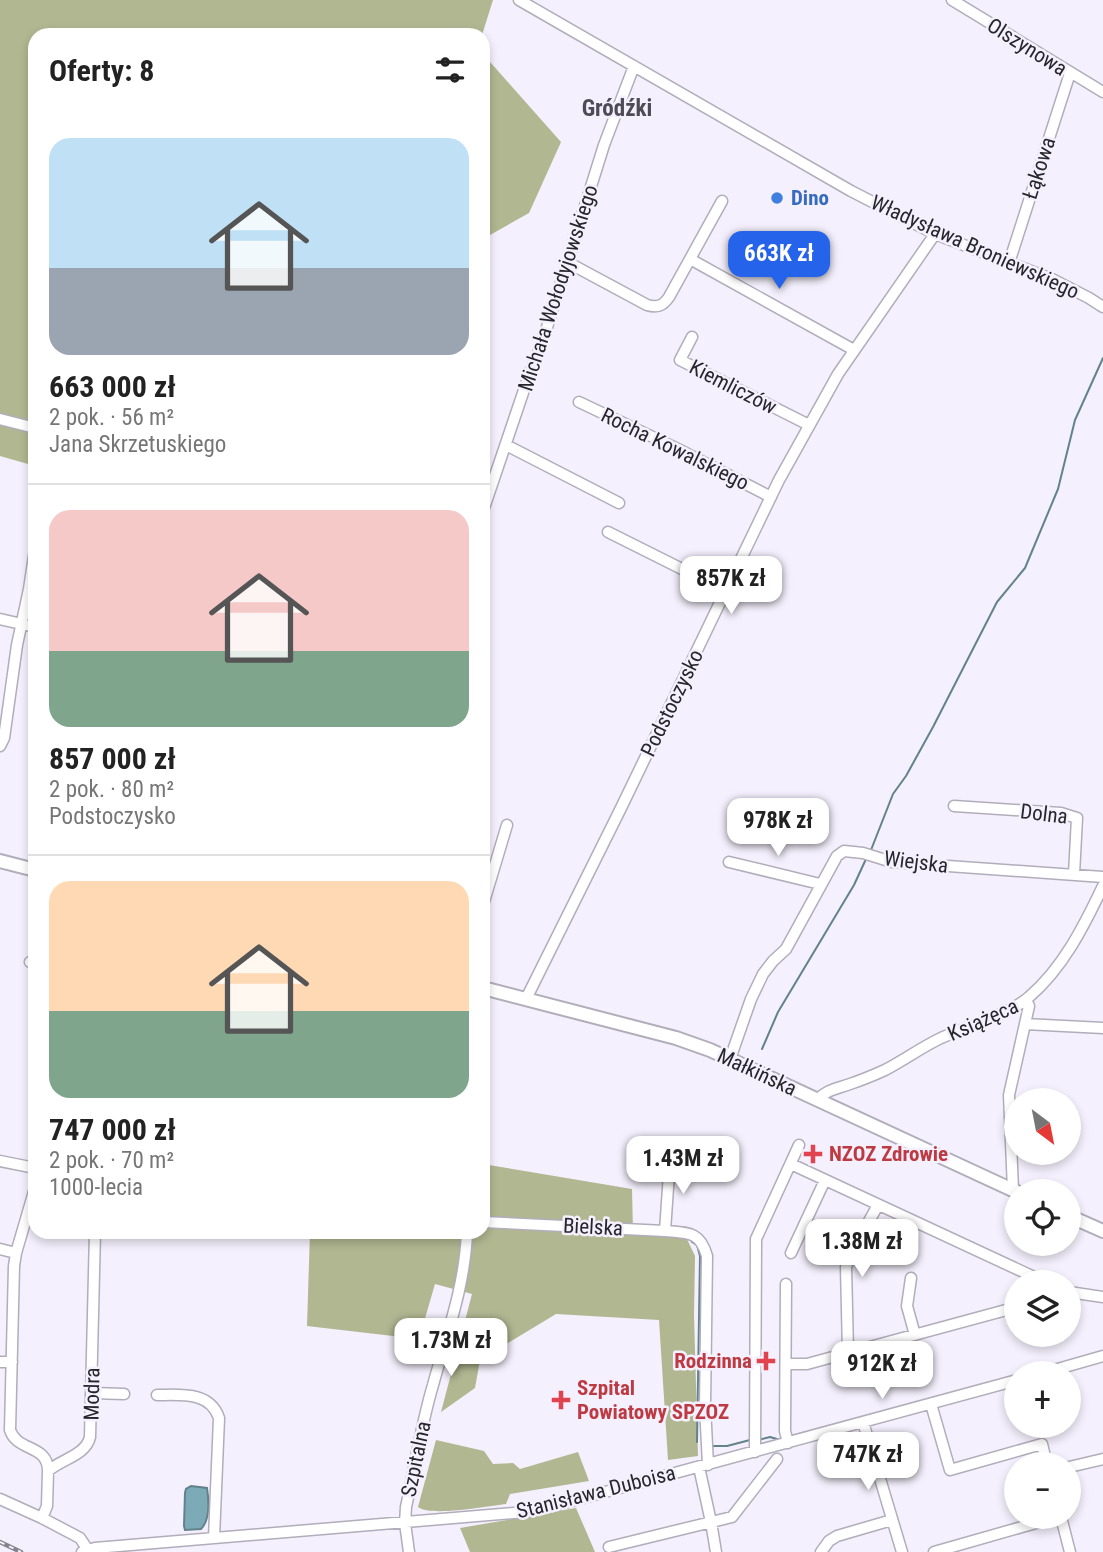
<!DOCTYPE html>
<html lang="pl">
<meta charset="utf-8">
<style>
body{margin:0;font-family:"Roboto Condensed",sans-serif;background:#f2f2f2;color:#222;height:100vh;display:flex;flex-direction:column;font-size:26px;white-space:nowrap}
*{box-sizing:border-box;margin:0}
p{font-size:23px;color:#767676}
.icon{flex:none;width:38px;height:38px;fill:none;stroke:currentColor;stroke-width:2;stroke-linecap:round;stroke-linejoin:round}
.map{position:relative;flex:1;overflow:hidden}
.drawer{position:absolute;left:28px;top:28px;width:462px;height:1211px;display:flex;flex-direction:column;background:#fff;border-radius:21px;box-shadow:0 4px 10px #0003}
.drawer>*{flex:none}
.needle{width:46px;rotate:148deg}
.buttons{position:absolute;left:1004px;top:1088px;display:grid;gap:14px}
.buttons a{display:grid;place-items:center;width:77px;height:77px;border-radius:50%;background:#fff;box-shadow:0 4px 10px #0003;font-size:35px}
.price{position:absolute;translate:-50% -60px;padding:0 16px;border-radius:14px;background:#fff;color:#222;font-size:23px;line-height:46px;filter:drop-shadow(0 2px 4px #0008)}
.price::after{content:'';position:absolute;left:50%;top:42px;width:21px;height:16px;margin-left:-10px;background:inherit;clip-path:polygon(0 0,100% 0,50% 100%)}
.price.on{background:#2563eb;color:#fff}
ul{padding:0;list-style:none}
li{display:grid;align-content:center;gap:14px;height:371px;padding:0 21px}
li+li{border-top:2px solid #e0e0e0}
li span{display:grid;place-items:center;height:217px;border-radius:21px;color:#555}
li>.icon{margin-inline-start:auto}
span .icon{width:126px;height:126px;fill:#fffc;stroke-width:1}
li b{font-size:30px}
h2{display:flex;justify-content:space-between;align-items:center;height:84px;padding:0 21px;font-size:30px}
.map>svg:first-child{display:block}
.forest{fill:#b1b791}
.water{fill:#7caab6;stroke:#62828c;stroke-width:2}
.lines{fill:none;stroke-linecap:round;stroke-linejoin:round}
.stream{stroke:#62828c;stroke-width:2}
.minor-casing{stroke:#b1adba;stroke-width:13}
.major-casing{stroke:#b1adba;stroke-width:16}
.minor{stroke:#fff;stroke-width:10}
.major{stroke:#fff;stroke-width:12}
.rail-casing{stroke:#84828a;stroke-width:4.5}
.rail{stroke:#f4f0fd;stroke-width:2;stroke-dasharray:5;stroke-linecap:butt}
.shop-dot{fill:#3f7fe0;stroke:#f4f0fd;stroke-width:2.5}
.health-dot{fill:#e0444e;stroke:#f4f0fd;stroke-width:2.5}
.labels{text-anchor:middle;stroke-width:5;stroke-linejoin:round;paint-order:stroke}
.street-label{font-size:21px;fill:#27262b;stroke:#f4f0fd}
.shop-label{font-size:21px;font-weight:bold;fill:#366cbe;stroke:#f4f0fd;text-anchor:start}
.health-label{font-size:21px;font-weight:bold;fill:#be3a42;stroke:#f4f0fd;text-anchor:start}
.neighbourhood-label{font-size:23px;font-weight:bold;fill:#4e4b56;stroke:#f4f0fd}
</style>
<div class="map">
<svg width="1103" height="1552" viewBox="0 0 1103 1552">
<rect width="100%" height="100%" fill="#f4f0fd"/>
<path class="forest" d="M0,0h493l-11,35h-447v431l-35,-10z
M483,54l78,88 -32,71 -46,26z
M483,1164l149,25 1,43 52,3 10,21 -1,59 4,141 -30,4 -9,-140 -103,-6 -76,46 -5,28 -34,24 31,-118 -37,-10 -16,55 -112,-13 3,-94h173z
M436,1440l48,11 9,13 20,-1 7,6 58,-17 11,29 -79,13 -4,10c-18,2 -75,13 -88,3z
M576,1508l19,44h-125l-10,-24z"/>
<path class="water" d="M191,1486l16,2c2,13 3,32 -6,41l-16,1 -1,-4 1,-33 1,-4z"/>
<g class="lines">
<path class="stream" d="M871,850l22,-56 13,-18 27,-49 64,-125 28,-34 33,-79 17,-69 28,-62
M762,1049l16,-37 76,-127 12,-26
M691,1239l1,3 5,3 3,11 -3,186
M758,1440l12,-3 7,2
M713,1446h14l23,-6"/>
<defs>
<path id="minor" d="M519,0l332,191 84,43 117,45 37,19 14,9
M952,0l151,92
M690,259l164,91
M567,262l80,43c10,3 16,1 22,-8l53,-96
M1009,263l61,-190
M692,337l-12,23 129,65
M579,402l99,47 93,48
M0,419l35,9
M506,445l113,58
M483,511l44,-130 16,-41 61,-195 30,-79
M608,532l118,59
M0,619l35,8
M0,746l4,-8 13,-93 12,-56 6,-40
M954,806l107,7 16,5 -3,56
M729,862l91,22
M483,905l24,-80
M30,962l5,2
M526,999l95,-191 158,-328 59,-106 97,-140
M1025,1024l78,4
M730,1059l21,-60 12,-25 10,-13 13,-12 51,-93 7,-5 19,2 29,9 211,15
M817,1100c11,-11 19,-11 33,-16 12,-4 24,-9 35,-14 19,-10 37,-23 56,-32 25,-11 69,-24 88,-41 34,-29 55,-71 74,-111
M0,1161l35,7
M791,1164l256,119
M35,1188l-19,65 -2,13 -4,164c7,22 38,14 38,41
M1013,1190l-4,-95 20,-89 -3,-6
M483,1222l182,9c23,2 35,0 42,25l-2,150 3,59
M665,1231l5,-72
M0,1249l16,4
M791,1253l34,-73
M911,1278l-4,28 8,29
M786,1284l-1,147 3,12
M1069,1292l34,5
M848,1352l-2,-85 6,-15 26,-47
M0,1362h12
M786,1364h21l210,-57
M1040,1374l63,-18
M92,1393l32,1
M157,1395c23,0 53,-4 62,23l-5,120
M931,1404l19,66 92,-26 5,21
M863,1422l39,130
M755,1452l1,-213 43,-94
M699,1467l12,55 5,30
M1069,1467l34,-8
M0,1499l42,19
M1061,1517l9,35
M609,1547l123,-30 45,-58
M88,1550l-8,-12 -38,-20 5,-12 1,-35c14,-12 38,-16 42,-34l5,-205
M82,1552l13,-4 430,-36 36,-8 456,-124
M409,1552l-4,-29 1,-16c9,-41 15,-82 27,-122 14,-51 32,-100 34,-153
M821,1552l8,-11 8,-5 55,-16
M934,1552l123,-35"/>
<path id="major" d="M0,861l35,9
M483,988l193,50 34,12 307,142
M1069,1216l34,15"/>
</defs>
<use href="#minor" class="minor-casing"/>
<use href="#major" class="major-casing"/>
<use href="#minor" class="minor"/>
<use href="#major" class="major"/>
<defs>
<path id="rail" d="M0,1542l21,10"/>
</defs>
<use href="#rail" class="rail-casing"/>
<use href="#rail" class="rail"/>
</g>
<circle class="shop-dot" cx="777" cy="198" r="7"/>
<g class="health-dot">
<path d="M809.5 1143.5h7v7h7v7h-7v7h-7v-7h-7v-7h7z"/>
<path d="M762.5 1350.5h7v7h7v7h-7v7h-7v-7h-7v-7h7z"/>
<path d="M557.5 1389.5h7v7h7v7h-7v7h-7v-7h-7v-7h7z"/>
</g>
<g class="labels">
<g class="street-label">
<text transform="translate(1027 47) rotate(32)" y="7">Olszynowa</text>
<text transform="translate(1039 168) rotate(-72)" y="7">Łąkowa</text>
<text transform="translate(975 247) rotate(24)" y="7">Władysława Broniewskiego</text>
<text transform="translate(558 288) rotate(-72)" y="7">Michała Wołodyjowskiego</text>
<text transform="translate(733 387) rotate(27)" y="7">Kiemliczów</text>
<text transform="translate(675 449) rotate(26)" y="7">Rocha Kowalskiego</text>
<text transform="translate(672 703) rotate(-64)" y="7">Podstoczysko</text>
<text transform="translate(1044 814) rotate(7)" y="7">Dolna</text>
<text transform="translate(916 862) rotate(7)" y="7">Wiejska</text>
<text transform="translate(983 1020) rotate(-24)" y="7">Książęca</text>
<text transform="translate(757 1072) rotate(25)" y="7">Małkińska</text>
<text transform="translate(593 1227) rotate(3)" y="7">Bielska</text>
<text transform="translate(92 1394) rotate(-89)" y="7">Modra</text>
<text transform="translate(416 1459) rotate(-78)" y="7">Szpitalna</text>
<text transform="translate(596 1492) rotate(-14)" y="7">Stanisława Duboisa</text>
</g>
<g class="shop-label">
<text x="791" y="205">Dino</text>
</g>
<g class="health-label">
<text x="829" y="1161">NZOZ Zdrowie</text>
<text x="752" y="1368" text-anchor="end">Rodzinna</text>
<text x="577" y="1395">Szpital<tspan x="577" dy="24">Powiatowy SPZOZ</tspan></text>
</g>
<g class="neighbourhood-label">
<text x="617" y="116">Gródźki</text>
</g>
</g>
</svg>
<div class="buttons">
<a><svg class="needle" viewBox="-14 -14 28 28"><path d="M0-13l5 13h-10z" fill="#e53935"/><path d="M0 13l5-13h-10z" fill="#767676"/></svg></a>
<a><svg class="icon" aria-label="locate" viewBox="0 0 24 24"><circle cx="12" cy="12" r="6"/><path d="M12 2v4M12 18v4M2 12h4M18 12h4"/></svg></a>
<a><svg class="icon" aria-label="layers" viewBox="0 0 24 24"><path d="M12 4l9 5-9 5-9-5zM3 14l9 5 9-5"/></svg></a>
<a>+</a>
<a>−</a>
</div>
<b class="price on" style="left:779px;top:291px">663K zł</b>
<b class="price" style="left:731px;top:616px">857K zł</b>
<b class="price" style="left:778px;top:858px">978K zł</b>
<b class="price" style="left:683px;top:1196px">1.43M zł</b>
<b class="price" style="left:862px;top:1279px">1.38M zł</b>
<b class="price" style="left:451px;top:1378px">1.73M zł</b>
<b class="price" style="left:882px;top:1401px">912K zł</b>
<b class="price" style="left:868px;top:1492px">747K zł</b>
<section class="drawer">
<h2>Oferty: 8<svg class="icon" aria-label="filters" viewBox="0 0 24 24"><path d="M4 7h16M4 17h16"/><circle cx="9" cy="7" r="2"/><circle cx="15" cy="17" r="2"/></svg></h2>
<ul>
<li><span style="background:linear-gradient(#bfe0f5 60%,#9aa5b1 0)"><svg class="icon" aria-label="home" viewBox="0 0 24 24"><path d="M3 11l9-7 9 7M6 9v11h12V9"/></svg></span><div><b>663 000 zł</b><p>2 pok. · 56 m²</p><p>Jana Skrzetuskiego</p></div></li>
<li><span style="background:linear-gradient(#f6c9c9 65%,#7fa58c 0)"><svg class="icon" aria-label="home" viewBox="0 0 24 24"><path d="M3 11l9-7 9 7M6 9v11h12V9"/></svg></span><div><b>857 000 zł</b><p>2 pok. · 80 m²</p><p>Podstoczysko</p></div></li>
<li><span style="background:linear-gradient(#ffd9b3 60%,#7fa58c 0)"><svg class="icon" aria-label="home" viewBox="0 0 24 24"><path d="M3 11l9-7 9 7M6 9v11h12V9"/></svg></span><div><b>747 000 zł</b><p>2 pok. · 70 m²</p><p>1000-lecia</p></div></li>
</ul>
</section>
</div>
